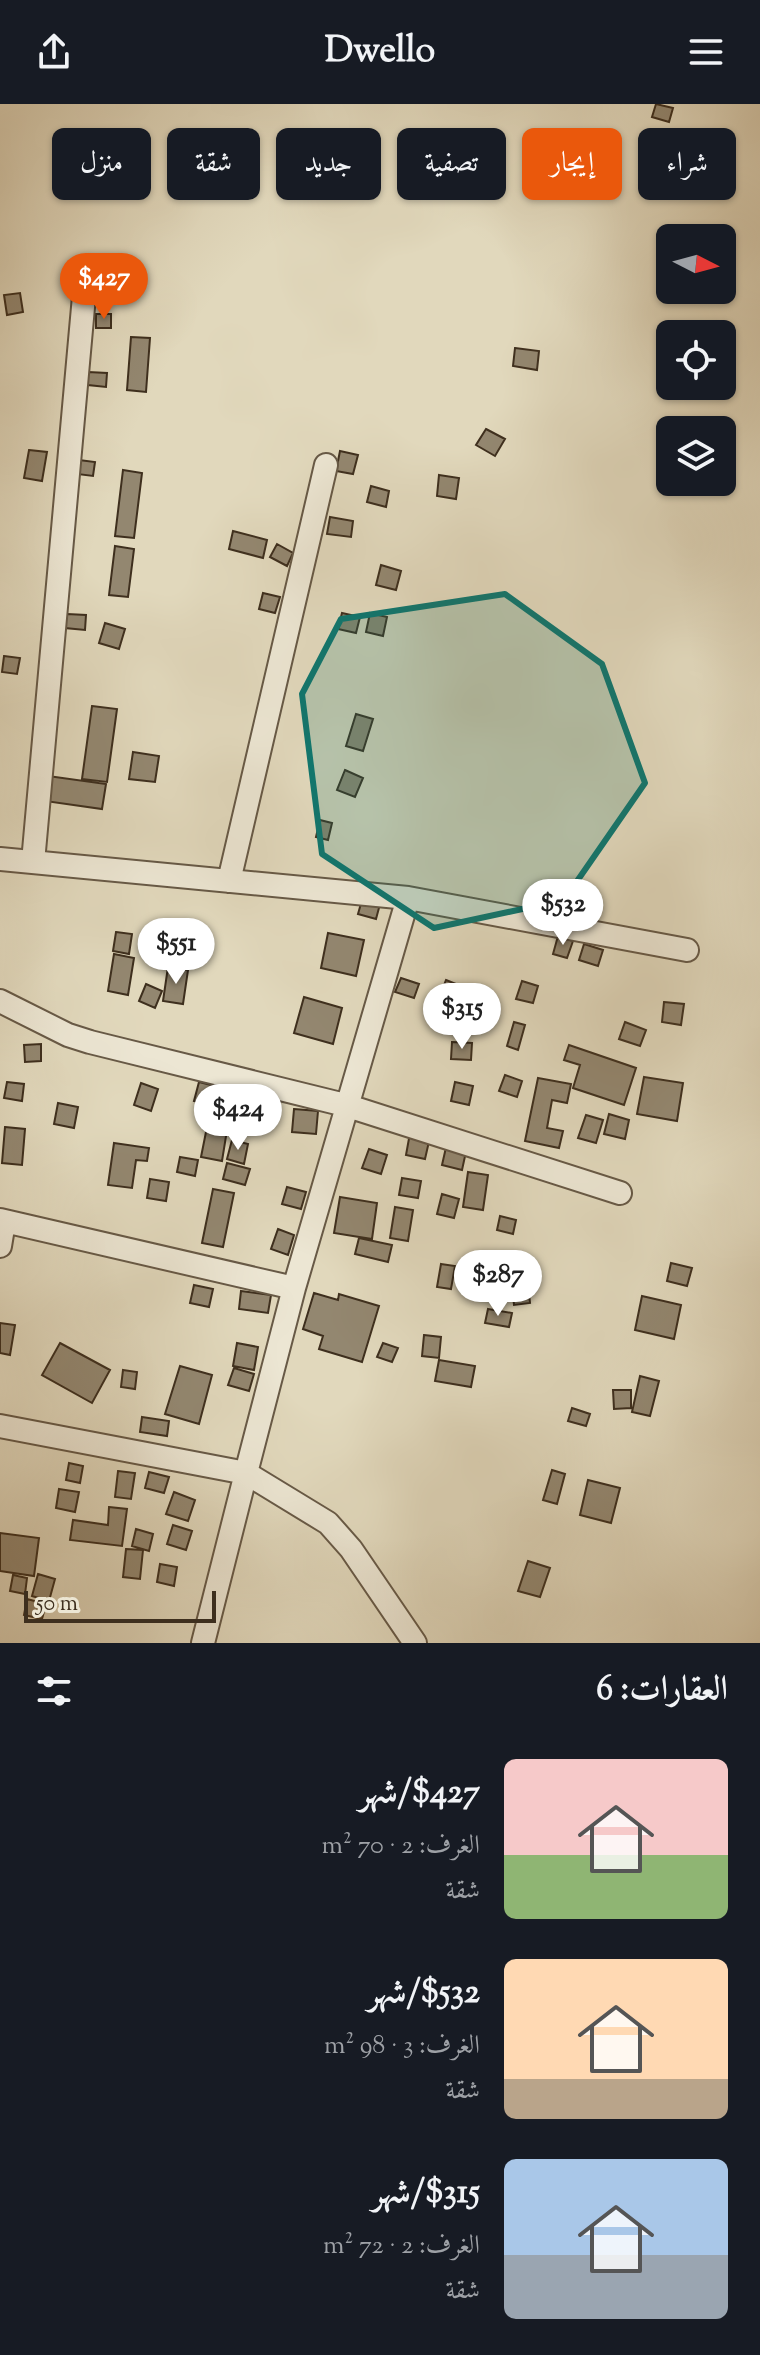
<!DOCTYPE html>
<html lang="ar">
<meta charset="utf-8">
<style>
body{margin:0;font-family:"Sorts Mill Goudy",Amiri,serif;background:#20242c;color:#f1f3f6;direction:rtl;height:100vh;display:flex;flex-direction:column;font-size:30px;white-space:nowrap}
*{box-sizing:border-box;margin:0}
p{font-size:26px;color:#9ea1a6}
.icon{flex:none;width:44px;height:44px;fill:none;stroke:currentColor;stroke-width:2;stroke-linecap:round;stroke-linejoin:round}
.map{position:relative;height:1539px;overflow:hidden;direction:ltr}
.panel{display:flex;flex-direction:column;background:#171b24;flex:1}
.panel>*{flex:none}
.hud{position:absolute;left:24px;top:24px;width:712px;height:72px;direction:rtl;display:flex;gap:16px}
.needle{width:52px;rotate:96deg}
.tools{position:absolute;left:656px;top:120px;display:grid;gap:16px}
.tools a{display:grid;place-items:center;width:80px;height:80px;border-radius:12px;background:#171b24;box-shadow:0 2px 6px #0004;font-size:40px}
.scale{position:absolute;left:24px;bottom:20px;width:192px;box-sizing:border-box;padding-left:8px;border:4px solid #3e2f1e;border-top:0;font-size:22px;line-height:28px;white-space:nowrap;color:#3e2f1e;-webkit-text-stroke:6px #ece6d3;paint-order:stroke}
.price{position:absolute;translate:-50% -68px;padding:0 18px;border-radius:28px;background:#fff;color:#222;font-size:26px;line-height:52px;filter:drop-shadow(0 2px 4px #0008)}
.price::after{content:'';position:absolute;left:50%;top:48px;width:24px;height:18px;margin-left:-12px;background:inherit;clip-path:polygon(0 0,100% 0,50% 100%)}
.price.active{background:#ea580c;color:#fff}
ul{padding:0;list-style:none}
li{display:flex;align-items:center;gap:24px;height:200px;padding:0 32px}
li span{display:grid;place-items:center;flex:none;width:224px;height:160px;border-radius:12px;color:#555}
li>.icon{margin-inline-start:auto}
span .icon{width:96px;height:96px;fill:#fffc;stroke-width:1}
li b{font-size:34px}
h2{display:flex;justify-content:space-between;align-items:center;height:96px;padding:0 32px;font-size:34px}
.tag{padding:0 28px;border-radius:12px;background:#171b24;box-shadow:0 2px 6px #0004;font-size:28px;line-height:72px}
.tag.active{background:#ea580c;color:#fff}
header{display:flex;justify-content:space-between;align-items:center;height:104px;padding:0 32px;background:#171b24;font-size:36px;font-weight:700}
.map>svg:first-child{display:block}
.building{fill:#938770;stroke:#3e2f1e;stroke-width:2}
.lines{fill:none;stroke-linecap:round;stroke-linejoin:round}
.minor-casing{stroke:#675946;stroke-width:26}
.minor{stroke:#ece6d3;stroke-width:22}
.marked{fill:#0f766e;fill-opacity:0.2;stroke:#0f766e;stroke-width:6;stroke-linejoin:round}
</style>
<header><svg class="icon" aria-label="menu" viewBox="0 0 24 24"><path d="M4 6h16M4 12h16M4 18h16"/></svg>Dwello<svg class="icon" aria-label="share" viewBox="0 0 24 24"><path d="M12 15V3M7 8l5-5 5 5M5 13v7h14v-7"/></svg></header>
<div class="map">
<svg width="760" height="1539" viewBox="0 0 760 1539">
<rect width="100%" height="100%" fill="#e1d8bc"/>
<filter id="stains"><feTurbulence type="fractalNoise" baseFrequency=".0025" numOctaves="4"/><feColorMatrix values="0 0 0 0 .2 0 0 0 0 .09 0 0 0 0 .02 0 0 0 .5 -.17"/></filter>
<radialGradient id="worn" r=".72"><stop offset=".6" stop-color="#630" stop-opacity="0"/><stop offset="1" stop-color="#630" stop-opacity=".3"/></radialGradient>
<path class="building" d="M656,0l17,4 -4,14 -17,-5z
M20,189l3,19 -16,3 -3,-20z
M96,210h15v14h-15z
M131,233l19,1 -4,54 -19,-2z
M515,244l24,3 -2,19 -24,-4z
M88,268l19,1 -1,14 -18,-2z
M486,325l19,10 -10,17 -19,-11z
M29,346l18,2 -5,29 -18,-3z
M340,347l18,4 -5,19 -17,-3z
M79,356l16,2 -2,14 -16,-2z
M123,366l19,3 -8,65 -19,-2z
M439,371l20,3 -3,21 -19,-3z
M371,382l18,5 -3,16 -19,-5z
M330,413l23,4 -2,16 -24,-3z
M233,427l34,9 -4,18 -34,-9z
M277,440l16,9 -6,13 -17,-9z
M115,442l19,3 -6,48 -19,-2z
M381,461l20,6 -5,19 -20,-5z
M263,489l17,4 -5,16 -16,-4z
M342,509l18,4 -4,16 -18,-4z
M370,509l17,4 -4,19 -17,-4z
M67,510l19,1 -1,15 -20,-2z
M105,519l20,6 -6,20 -20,-6z
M4,552l16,2 -3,16 -15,-2z
M92,602l25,3 -10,73 -25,-3z
M356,610l17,5 -10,32 -17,-5z
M133,648l26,4 -4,26 -26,-3z
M345,666l18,8 -8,19 -18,-7z
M48,672l58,8 -4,25 -57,-8z
M320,716l12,3 -4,17 -12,-3z
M362,796l18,4 -4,15 -18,-5z
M143,827l19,3 -2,17 -20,-3z
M116,828l16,2 -3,20 -16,-3z
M328,829l36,7 -8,36 -35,-8z
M558,832l15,5 -6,17 -14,-4z
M584,840l19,6 -5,16 -19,-6z
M169,844l19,3 -2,13 -20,-3z
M114,850l20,4 -6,37 -20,-4z
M168,863l20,3 -5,34 -20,-3z
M401,874l18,6 -5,14 -19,-6z
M446,876l20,8 -7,18 -20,-8z
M522,877l16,5 -5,17 -17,-4z
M146,880l16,7 -7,17 -16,-7z
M304,893l38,11 -9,36 -39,-11z
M664,898l20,2 -3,21 -19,-3z
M514,918l11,3 -7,25 -11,-4z
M625,918l21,8 -6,16 -21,-7z
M452,938l20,1 -1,17 -20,-1z
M41,940v17l-16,1 -1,-17z
M569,941l67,23 -12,37 -51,-17 7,-23 -16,-5z
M505,971l17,6 -5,16 -18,-6z
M644,973l39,6 -6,38 -40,-7z
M538,974l33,6 -4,19 -15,-3 -5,28 16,3 -4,17 -34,-7z
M7,978l17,2 -2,17 -18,-3z
M199,978l37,9 -4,18 -38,-8z
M455,978l18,4 -4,19 -18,-4z
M141,979l17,6 -7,22 -17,-6z
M243,988l15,5 -5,16 -16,-4z
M58,999l20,4 -4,21 -20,-4z
M294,1005l24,2 -2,23 -24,-2z
M609,1010l20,6 -4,19 -21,-5z
M586,1011l17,5 -7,23 -18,-5z
M5,1023l20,2 -3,36 -20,-2z
M207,1023l20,3 -5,31 -21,-4z
M410,1029l20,4 -5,22 -19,-4z
M232,1036l16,4 -4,20 -17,-5z
M114,1039l35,5 -2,13 -11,-1 -4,28 -24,-3z
M447,1039l20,4 -5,23 -20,-5z
M369,1045l18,6 -6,19 -19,-6z
M180,1053l18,3 -3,16 -18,-4z
M227,1059l23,6 -5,16 -22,-6z
M468,1068l20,3 -5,35 -20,-3z
M402,1074l19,3 -3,17 -19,-3z
M150,1075l19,3 -3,19 -19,-3z
M287,1083l19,5 -5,17 -19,-5z
M213,1085l21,4 -11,54 -21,-4z
M442,1090l17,5 -5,19 -17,-4z
M340,1093l37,6 -5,36 -38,-6z
M395,1103l18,3 -5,31 -18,-3z
M500,1112l16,4 -3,14 -16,-4z
M278,1125l16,6 -6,20 -17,-6z
M359,1134l33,7 -4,17 -33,-8z
M671,1159l21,5 -5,18 -20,-5z
M441,1160l14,2 -4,23 -14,-2z
M528,1180l2,19 -16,2 -2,-19z
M194,1181l19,4 -4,18 -19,-4z
M241,1187l30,4 -3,18 -29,-4z
M314,1189l24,7 1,-6 40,12 -17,56 -43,-13 4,-13 -20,-7z
M642,1192l39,9 -7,34 -39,-9z
M488,1205l24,4 -3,14 -24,-4z
M0,1219l15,2 -5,30 -10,-2z
M424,1231l17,2 -2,21 -17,-2z
M60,1239l50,27 -18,33 -50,-28z
M237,1239l21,4 -4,23 -21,-4z
M383,1239l15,5 -6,14 -15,-5z
M439,1256l36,6 -4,21 -36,-6z
M180,1262l32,9 -13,49 -34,-10z
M234,1264l20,6 -5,17 -21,-6z
M123,1266l14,2 -2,17 -14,-2z
M640,1272l19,5 -9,35 -18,-4z
M613,1286h18v18l-17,1z
M572,1304l18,6 -4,12 -18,-5z
M142,1313l27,4 -2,15 -27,-4z
M69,1359l14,3 -3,17 -14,-3z
M552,1366l13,4 -8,30 -14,-4z
M118,1367l17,2 -4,26 -16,-2z
M149,1368l20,5 -5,16 -19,-5z
M588,1376l32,8 -9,35 -31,-8z
M59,1385l20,3 -4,20 -19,-4z
M174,1388l21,8 -7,21 -22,-7z
M109,1403l18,2 -5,37 -52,-6 3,-20 35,5z
M173,1421l19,6 -6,19 -19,-6z
M136,1425l17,5 -4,17 -17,-5z
M0,1429l39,5 -5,38 -34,-5z
M126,1445l17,1 -3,29 -17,-2z
M528,1457l22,7 -10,29 -22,-6z
M160,1460l17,3 -3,19 -17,-4z
M38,1470l17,5 -6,22 -17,-5z
M13,1471l14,3 -2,16 -15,-3z
M27,1495l19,5 -4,15 -18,-4z"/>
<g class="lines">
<defs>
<path id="minor" d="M0,755l408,39 279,52
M33,758l53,-588
M229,777l97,-416
M0,897l68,34 22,7 255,63 275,88
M0,1116l294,68 -48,185 82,50 23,26 64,94
M0,1142l4,-24
M294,1184l114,-390
M0,1322l246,47 -43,170"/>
</defs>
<use href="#minor" class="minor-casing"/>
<use href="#minor" class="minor"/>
</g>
<path class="marked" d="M505,490l97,70 43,119 -81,117 -130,28 -112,-74 -20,-160 39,-75z"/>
<rect width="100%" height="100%" filter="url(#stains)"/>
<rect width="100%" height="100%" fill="url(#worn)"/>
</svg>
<div class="tools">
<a><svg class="needle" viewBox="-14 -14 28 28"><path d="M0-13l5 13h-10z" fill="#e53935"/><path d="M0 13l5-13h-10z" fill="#9ea1a6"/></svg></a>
<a><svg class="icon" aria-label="locate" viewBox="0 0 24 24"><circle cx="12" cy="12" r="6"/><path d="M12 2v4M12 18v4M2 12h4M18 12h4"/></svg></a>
<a><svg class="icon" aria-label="layers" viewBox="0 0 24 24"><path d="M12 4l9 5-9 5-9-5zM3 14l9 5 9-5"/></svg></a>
</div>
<div class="scale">50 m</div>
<b class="price active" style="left:104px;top:217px">$427</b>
<b class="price" style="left:563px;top:843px">$532</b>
<b class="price" style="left:176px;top:882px">$551</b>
<b class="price" style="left:462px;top:947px">$315</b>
<b class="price" style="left:238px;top:1048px">$424</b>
<b class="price" style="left:498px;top:1214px">$287</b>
<div class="hud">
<a class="tag">شراء</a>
<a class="tag active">إيجار</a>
<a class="tag">تصفية</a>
<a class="tag">جديد</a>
<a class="tag">شقة</a>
<a class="tag">منزل</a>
</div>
</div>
<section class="panel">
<h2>العقارات: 6<svg class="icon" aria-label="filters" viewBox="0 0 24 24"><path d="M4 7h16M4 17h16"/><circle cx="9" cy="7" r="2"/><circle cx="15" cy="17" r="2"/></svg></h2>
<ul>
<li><span style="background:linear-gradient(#f6c9c9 60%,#8fb573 0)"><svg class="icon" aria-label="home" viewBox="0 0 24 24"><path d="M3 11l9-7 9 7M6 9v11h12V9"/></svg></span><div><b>$427/شهر</b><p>الغرف: 2 · 70 m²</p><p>شقة</p></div></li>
<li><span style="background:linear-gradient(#ffd9b3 75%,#b9a48a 0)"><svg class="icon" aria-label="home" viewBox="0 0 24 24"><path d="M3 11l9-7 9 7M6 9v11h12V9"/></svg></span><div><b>$532/شهر</b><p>الغرف: 3 · 98 m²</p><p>شقة</p></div></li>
<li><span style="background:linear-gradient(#a9c7e8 60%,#9aa5b1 0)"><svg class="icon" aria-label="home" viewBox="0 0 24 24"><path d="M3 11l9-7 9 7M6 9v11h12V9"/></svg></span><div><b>$315/شهر</b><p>الغرف: 2 · 72 m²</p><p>شقة</p></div></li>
</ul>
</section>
